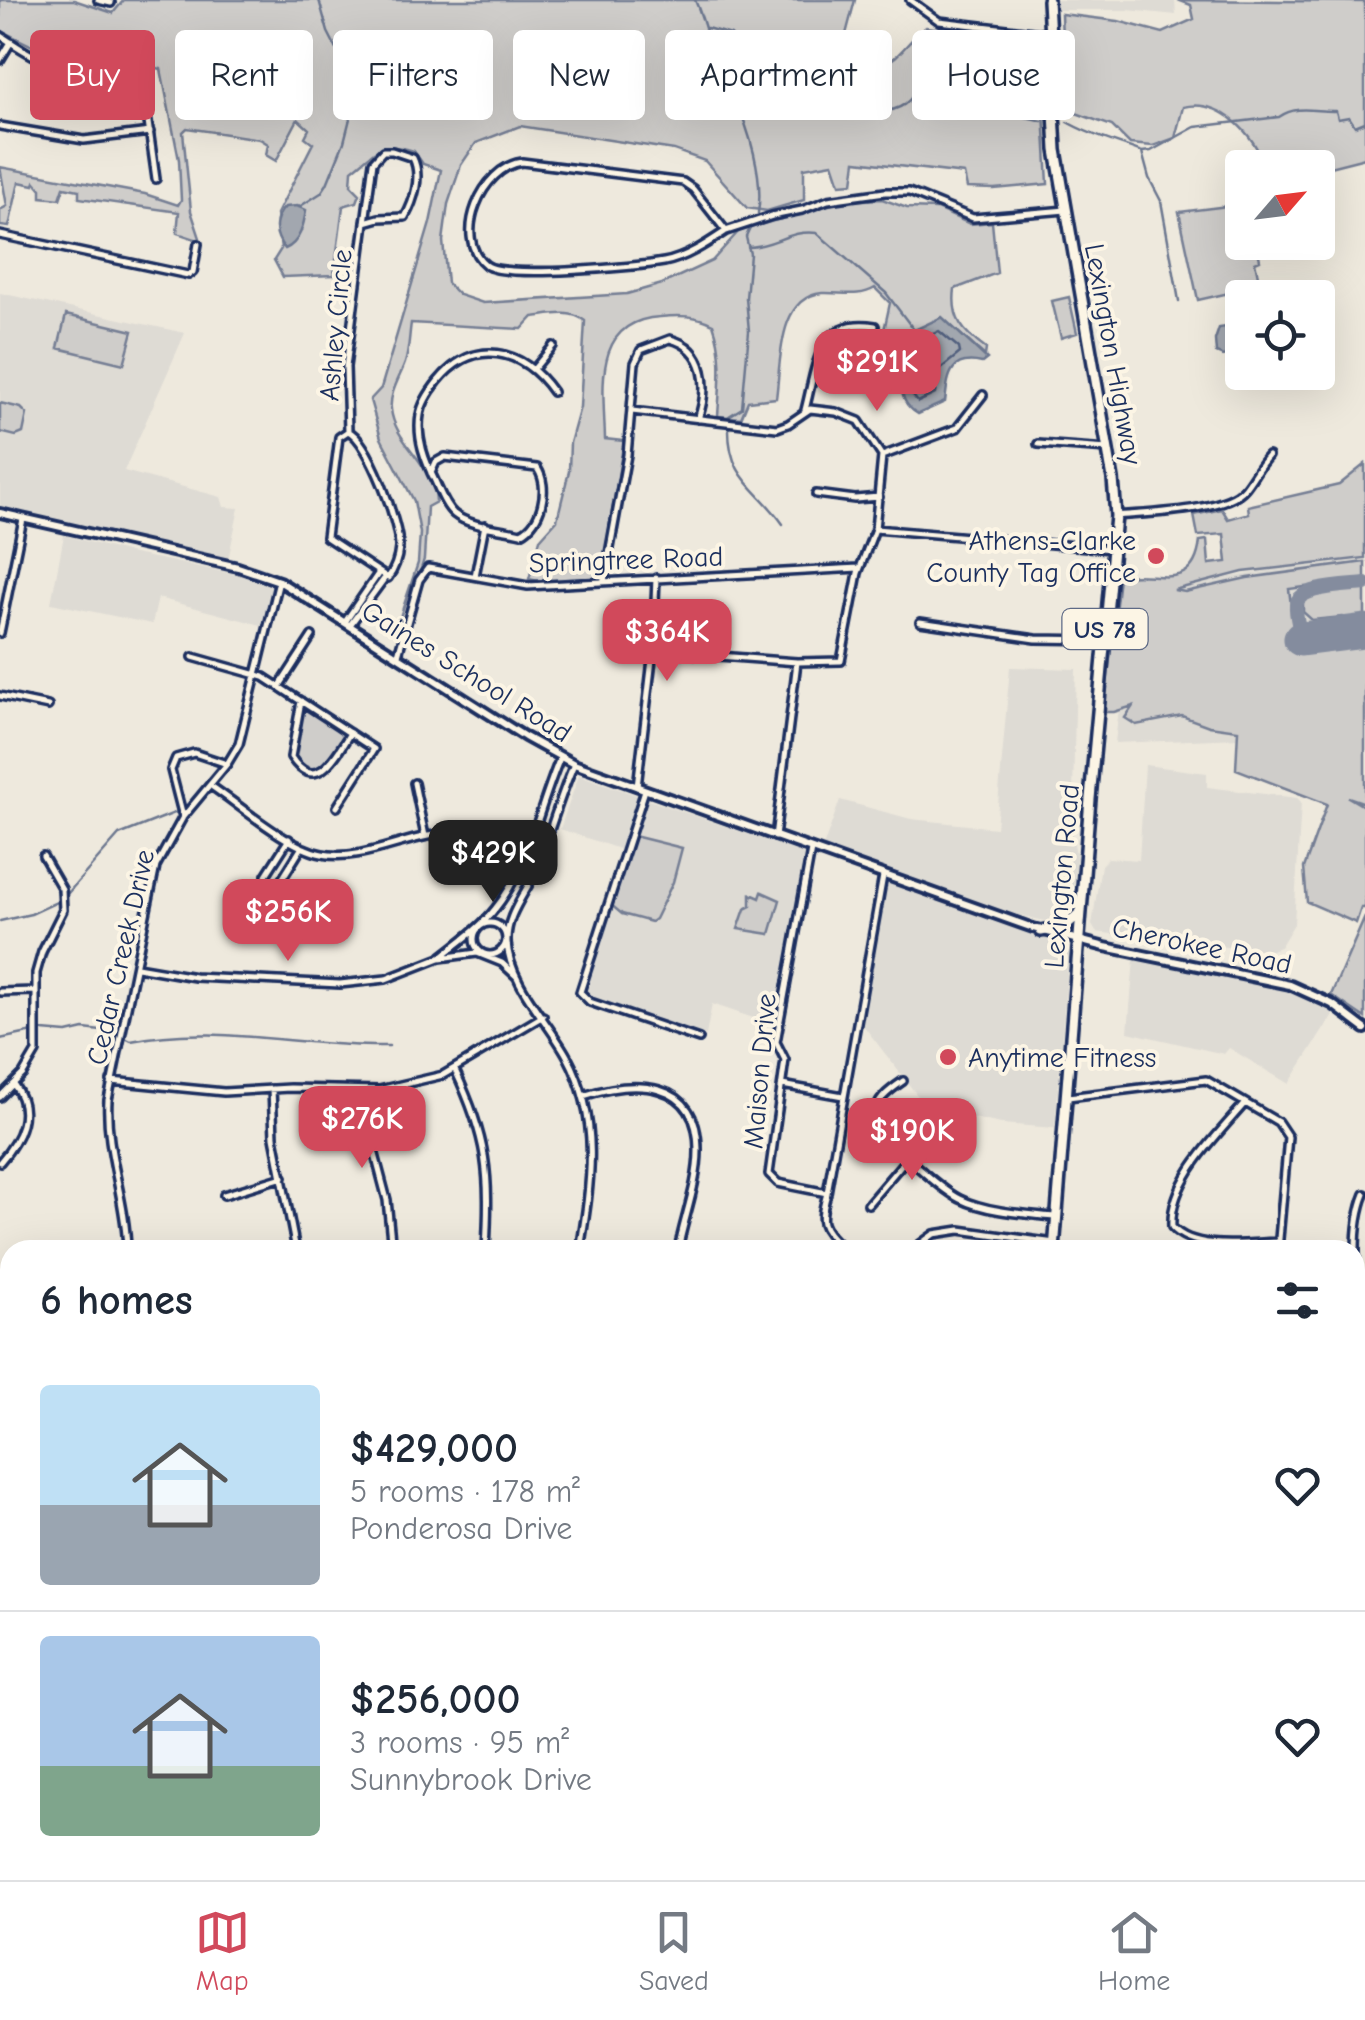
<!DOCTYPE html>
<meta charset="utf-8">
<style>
body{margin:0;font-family:"Comic Neue",sans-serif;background:#f2f2f3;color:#1f2937;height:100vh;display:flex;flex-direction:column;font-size:38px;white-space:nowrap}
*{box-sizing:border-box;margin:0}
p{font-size:32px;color:#747a83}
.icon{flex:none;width:55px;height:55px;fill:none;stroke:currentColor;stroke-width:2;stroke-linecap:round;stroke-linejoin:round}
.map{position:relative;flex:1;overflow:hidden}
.details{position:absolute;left:0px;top:1240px;width:1365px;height:640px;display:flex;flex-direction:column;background:#fff;border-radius:30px 30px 0 0;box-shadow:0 10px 40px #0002}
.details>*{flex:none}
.banner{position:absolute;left:30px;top:30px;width:1305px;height:90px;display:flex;gap:20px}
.needle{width:65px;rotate:62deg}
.controls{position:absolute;left:1225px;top:150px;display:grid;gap:20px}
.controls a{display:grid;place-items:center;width:110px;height:110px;border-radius:10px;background:#fff;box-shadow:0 10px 40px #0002;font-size:50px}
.price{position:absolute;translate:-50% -85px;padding:0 22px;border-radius:20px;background:#d1495b;color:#fff;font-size:32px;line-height:65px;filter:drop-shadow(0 2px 5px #0008)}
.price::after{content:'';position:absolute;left:50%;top:60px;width:30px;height:22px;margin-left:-15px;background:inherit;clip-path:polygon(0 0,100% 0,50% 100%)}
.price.current{background:#222;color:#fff}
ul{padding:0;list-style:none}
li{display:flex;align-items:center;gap:30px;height:250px;padding:0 40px}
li+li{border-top:2px solid #e0e1e3}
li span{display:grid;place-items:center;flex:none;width:280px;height:200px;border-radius:10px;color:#555}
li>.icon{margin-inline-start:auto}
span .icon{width:120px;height:120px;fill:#fffc;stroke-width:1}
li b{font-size:42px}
h2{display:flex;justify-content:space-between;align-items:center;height:120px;padding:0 40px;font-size:42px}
.pill{padding:0 35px;border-radius:10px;background:#fff;box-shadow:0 10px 40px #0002;font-size:35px;line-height:90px}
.pill.current{background:#d1495b;color:#fff}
.menu{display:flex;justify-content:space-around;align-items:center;height:140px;border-top:2px solid #e0e1e3;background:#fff;font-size:28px;color:#747a83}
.menu a{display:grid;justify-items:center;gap:5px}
.menu .current{color:#d1495b}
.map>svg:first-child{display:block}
.built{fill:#dedbd4}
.green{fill:#cfcdca;stroke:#757e94;stroke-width:2.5}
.water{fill:#a2a7af;stroke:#6c778f;stroke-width:2.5}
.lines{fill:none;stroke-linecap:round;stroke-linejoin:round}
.shore{stroke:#515f7e;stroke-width:2.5}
.stream{stroke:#6c778f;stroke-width:2.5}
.taxiway{stroke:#848c9e;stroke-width:14}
.runway{stroke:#848c9e;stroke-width:35}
.minor-casing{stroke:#1b2f5e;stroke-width:12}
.secondary-casing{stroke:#1b2f5e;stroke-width:14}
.trunk-casing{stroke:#1b2f5e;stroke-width:16}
.minor{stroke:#fcf5e5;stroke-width:5}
.secondary{stroke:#fcf5e5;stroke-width:6}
.trunk{stroke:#fcf5e5;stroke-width:9}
.poi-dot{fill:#d1495b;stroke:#fcf5e5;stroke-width:4}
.labels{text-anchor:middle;stroke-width:8;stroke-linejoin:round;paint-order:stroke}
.shield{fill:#fcf5e5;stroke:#5e6a86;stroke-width:2.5}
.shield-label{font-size:25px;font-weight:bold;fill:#1b2f5e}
.street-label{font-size:28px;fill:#1b2f5e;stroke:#fcf5e5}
.poi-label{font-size:28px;fill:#1b2f5e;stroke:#fcf5e5;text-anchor:end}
</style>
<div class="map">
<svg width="1365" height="1880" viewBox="0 0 1365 1880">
<rect width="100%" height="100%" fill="#eee9dd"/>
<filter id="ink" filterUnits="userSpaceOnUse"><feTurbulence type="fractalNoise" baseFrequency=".01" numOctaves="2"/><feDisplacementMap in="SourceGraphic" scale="20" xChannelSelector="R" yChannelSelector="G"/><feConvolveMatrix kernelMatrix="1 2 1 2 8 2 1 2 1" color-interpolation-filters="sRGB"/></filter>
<g filter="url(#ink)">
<path class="built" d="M1056,0h119l1,15 -48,-5h-72z
M0,293l185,40 -61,138 97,26 3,10 15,1 -11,52 -228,-54z
M64,535l65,18 111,22 34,11 -13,39 -103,-27 -6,26 -101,-21z
M1365,553v180l-250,10 17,-148z
M1010,667l66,2 -4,166 5,23 -7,60 -8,7 -60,-14 -180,-61 18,-50 71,19 85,9z
M1145,765l62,8v14l90,11 4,4 -7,122 -14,23 -9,3 -71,-5 -104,-13 -4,-7 9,-60 7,-7 31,2z
M579,775l60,21 -17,54 -62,-21z
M646,799l158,54 -30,172 -62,-21 -6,31 -122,-41z
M886,882l181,62 2,6 -14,178 -54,-4 -74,-16 -64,-83z
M1134,959l149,28 53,23 -47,74 -60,-36 -5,6 -96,-22z
M1018,1870h266l-4,10h-264z"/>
<path class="green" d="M0,0h74l39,13 11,-13h731l-11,42 2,15c51,19 47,-4 80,-30l114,13 8,144 -54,5 -27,-1 -3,-14 -108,-13 -3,22 -13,1 -7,-21 -29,5v32l-37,11 -20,-3 -42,-47 -31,-11 -154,-24 -44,17 -15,22 -13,39 -5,37 4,42 12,12 24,8 144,-9 35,-10 50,-23 27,-30 104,-30 39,-2 25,9 30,1 33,15 22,-2 5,51 -42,16c-4,30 8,43 31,60l-1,7 -43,-38 -53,24 -6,-7 7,-32 -15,-15c-16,10 -34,4 -53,5 -45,4 -41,72 -46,105l-28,3 -7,17 -23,-2c2,-32 6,-62 -5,-92 -17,-9 -34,-9 -53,-7 -69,4 -56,73 -55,122l19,2 -23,136 -59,5 -13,-3 11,-40 17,-19 12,-49 1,-28 10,-36 5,-86c-15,-12 -34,-6 -52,-4l-11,12 -111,-6c-2,13 -2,28 -6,40 -5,14 -16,31 -14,46 3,34 45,57 45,93l-9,5 -3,52 -23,75 -6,-2 23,-69 2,-30 -6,-32 -33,-63 -11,-38 11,-12 49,-165 11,-53 -18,-6 -9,-13c-36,-10 -35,-2 -62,19l-1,15 9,9 -3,8 -14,4 -9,69 -51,2 -9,-17 7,-11 -4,-35 36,-71 -8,-6 4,-8 -11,-10 -22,42 -10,-6 2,-11 -8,-5 -73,-11 -4,4 8,79 10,30 -24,-8 2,-21 -100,-14v-8l-15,-3 -4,12 -19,-2v-8l-6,-7 -1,3 -15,-3 -10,45 -9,-1v-16l7,-4 -7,-39 145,27 33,11 3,-5 -2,-40 -18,-91 -15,-4 -2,-11h-41l-28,7 -28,-8 -47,-23z
M1178,0l187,2v156l-47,12 -53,-3c-11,-33 -44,-69 -82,-60l-8,31 -22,8 -23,-2 -18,-18 -47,-17 -4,-95 57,7 45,12 31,-14 -3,-14z
M1228,206l-1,15 15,2v19l10,1 2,9 5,3 1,5 -5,2 5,24 -62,14 -19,-88z
M1069,297l8,36 -16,5 -9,-37z
M66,315l67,16 -9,33 -66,-16z
M0,403l21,5 6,6 -4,19 -7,3 -16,-4z
M1365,464v94l-122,14 -69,18 11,2 62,-14 118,-16v17l-76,10 8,65 45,-5 10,-6 13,-2v162l-17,-6 17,10v101h-4l-5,15 -49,-21 -3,-34 23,-64 -91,-35 2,-39 -29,-4 -27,-10 -46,9 -11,-7 8,-12 -19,6h-10l15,-135c34,-9 75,19 81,-36l7,-1 2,24 18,-2 -3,-28 -26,2 -4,-21 28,-6 6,10 21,-6 -1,-7 91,-21z
M1365,588v31l-12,2 -10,-4 -31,3 -9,-8v-9l6,-8z
M306,707l41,27c-10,17 -18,40 -42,35l-11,-12 8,-49z
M634,836l48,12 -9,34 -18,37 -4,3 -29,-8 -12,-10z
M762,892l18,8 -10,34 -32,-5 7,-20 6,-3v-12l9,4z
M1365,917v101l-34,-23z
M1355,1665l10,7v208h-66l1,-10h55z"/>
<path class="water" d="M297,206l9,4c-2,14 -6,33 -21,39 -11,-13 -13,-29 0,-42z
M942,317l45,42 -5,4c-34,-8 -34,16 -37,39l-27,12c-20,-12 -15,-27 -21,-47 -3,-9 -7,-16 -8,-25z
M1239,325l3,4v21l-19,6 -7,-3 -1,-13 4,-12z"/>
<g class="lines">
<path class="shore" d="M939,331l20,17 1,5 -21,17 -4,24 -17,8 -8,-10 -8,-43z"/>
<path class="stream" d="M695,0c8,18 12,35 17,53 5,16 16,28 22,43 15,33 30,81 24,117
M707,28l24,7 14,15 30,8 29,29 20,12 10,-4 8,-15 9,-2 9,9 11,23c30,5 41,-9 54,-33 31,-13 60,22 86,35 9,5 21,6 31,9
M1067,122c24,14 49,20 75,30l7,26 12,23 18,100
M1142,152l9,-1 44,-24 84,-10c19,-13 36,-5 57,-6l2,8 11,-2 6,9 10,-4
M299,207l22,-14 6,-9 17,-42 11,-43 -4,-22 -23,-45 -9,-32
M748,247c25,0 43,-18 69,-14l69,60 28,37
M729,420v-4l13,-8 7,-77 -3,-33 4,-44 -4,-17 5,-11 6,-1
M729,427c-1,52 28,60 54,97
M68,893l51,-58 58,-23
M0,921l31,-7 28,-13
M43,1031l24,2 17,-4 34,4
M125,1038l6,3c85,-18 172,7 258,5
M0,1039l33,-7
M0,1640l10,-4"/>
<path class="taxiway" d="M1301,639c-1,-10 -6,-24 -5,-34 2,-19 53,-19 69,-21"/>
<path class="runway" d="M1301,639l64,-8"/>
<defs>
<path id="minor" d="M98,0l13,3
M910,0l29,21 111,13
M0,35c27,18 54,38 89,30 20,-4 34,-9 55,-7
M134,57l1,33 13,32 8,57
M0,60l11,-18
M0,126l84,14 66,-8
M522,162l161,20 10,7 33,42c-18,12 -40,27 -62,31 -27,5 -161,17 -178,3 -35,-27 -4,-98 36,-103z
M726,231l46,-15 30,-6 26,-10 57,-8h24l64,26 93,-8
M0,235l188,40 5,-3 5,-28
M533,370l20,-24
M805,410c11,-41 12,-94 70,-84
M632,411l145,17 11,-4 22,-15 26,3 23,9 23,35 -7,73 -17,44 -17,88 -44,1 -144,-11
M348,431l-2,-64 27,-205 10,-11h9l21,7c9,18 1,43 -8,59l-26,1 -14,4
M348,431c21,9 52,94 51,117 -1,11 -5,22 -11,30l-62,-41 13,-100z
M1038,444l70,5
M882,456l75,-28 26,-33
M431,473l5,-11 9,-5 92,11c13,19 5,55 -16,65 -20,-5 -51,-6 -67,-19 -9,-8 -14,-22 -19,-33 -10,-20 -19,-43 -15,-66 2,-13 10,-24 18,-34 36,-44 84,-33 115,11
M816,494l39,5 24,-2
M1116,516c30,-3 110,-4 129,-28 8,-10 13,-21 23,-32
M875,529l236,20
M475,576l10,-51
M604,581l23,-126 8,-92 6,-13 29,-11c37,9 39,49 28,80
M345,622l33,-48
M920,622l116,17 68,1
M350,625l34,-46
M0,633l23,-114
M398,655l21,-75 9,-12 100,18 331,-18
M193,657l71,20 110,72 -37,58
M279,687l33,-51
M0,696l48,10
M301,701l-10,56c25,39 46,-3 59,-24
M574,764c-15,35 -25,72 -39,108 -10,23 -29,43 -28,70 2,41 41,79 60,114 34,63 24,127 13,194
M414,783l11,53
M211,786c30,20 76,61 111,68 35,7 73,-12 106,-18 41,-7 75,5 113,18
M637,787l16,-136 3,-73
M645,790l-65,202 10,10 109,37
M183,817l-12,-47 5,-12 18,-5 33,11
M775,837l22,-175
M289,839l-23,36 3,11 10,-2 23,-37
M811,850l-35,192 9,18 -16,114 9,9 49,10
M474 939a16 16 0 1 1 32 0a16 16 0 1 1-32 0Z
M442,956c19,-15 38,-28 53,-47 34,-42 44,-102 65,-151
M137,967l58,10 145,7 46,-5 54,-21 37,-5 25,10 15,14
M0,992l35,-1
M455,1070c33,70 35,103 31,180
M111,1081l113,11 66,-4 89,2 64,-15 100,-59
M903,1081c-16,11 -26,18 -30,38 7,18 69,71 87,80 26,13 66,15 94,18
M782,1085l61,11
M272,1089l2,48 22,113
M366,1091l1,33 20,76 5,50
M583,1096c50,-16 116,-18 115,55 0,32 -14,67 -20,99
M0,1097l23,-23 13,-22v-79l6,-21 21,-42 -1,-21 -19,-33
M1068,1097l138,-17 72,42 10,15 -10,113
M1245,1103c-28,33 -76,77 -73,124 22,25 77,16 107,15
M0,1162c20,-23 34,-50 14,-77
M1365,1194c-12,29 -12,85 0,114
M224,1195l59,-18
M868,1204l40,-47
M127,1250c-1,-51 -22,-100 -19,-150l48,-234 27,-49 44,-53 12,-20 40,-163
M844,1250c-23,-24 -26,-24 -17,-57l56,-317
M912,1250l22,-16 26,-4 95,13
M1365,1381l-5,62 5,14
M1355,1423l10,1
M0,1568l10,-2
M1355,1633l10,6
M104,1870l3,10
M295,1870l15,10
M457,1870l16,10
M688,1870l13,10
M837,1870l11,10
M188,1880l30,-10
M619,1880l9,-10"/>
<path id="secondary" d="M0,513l238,54 41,14 246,156 49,27 459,164 72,19 185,38 42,19 33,25"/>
<path id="trunk" d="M1048,0l8,150 57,329 3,37 -26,283 -36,451
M1041,931l24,-5 16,-14
M990,1880l2,-10
M1000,1880l2,-10"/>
</defs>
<use href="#minor" class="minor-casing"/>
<use href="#secondary" class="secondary-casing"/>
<use href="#trunk" class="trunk-casing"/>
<use href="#minor" class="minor"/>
<use href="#secondary" class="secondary"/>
<use href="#trunk" class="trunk"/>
</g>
</g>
<g class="poi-dot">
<circle cx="1156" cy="556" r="10"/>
<circle cx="948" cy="1057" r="10"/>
</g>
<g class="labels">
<rect class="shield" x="1062.5" y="609" width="85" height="40" rx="8"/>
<g class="shield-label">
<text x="1105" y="638">US 78</text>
</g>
<g class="street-label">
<text transform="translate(335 325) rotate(-85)" y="10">Ashley Circle</text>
<text transform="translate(1114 354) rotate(80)" y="10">Lexington Highway</text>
<text transform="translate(626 559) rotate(-2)" y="10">Springtree Road</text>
<text transform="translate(467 671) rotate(32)" y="10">Gaines School Road</text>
<text transform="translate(1061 876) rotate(-85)" y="10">Lexington Road</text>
<text transform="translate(1202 945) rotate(12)" y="10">Cherokee Road</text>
<text transform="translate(120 957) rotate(-77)" y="10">Cedar Creek Drive</text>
<text transform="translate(759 1071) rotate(-85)" y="10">Maison Drive</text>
</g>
<g class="poi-label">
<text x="1136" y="550">Athens-Clarke<tspan x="1136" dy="32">County Tag Office</tspan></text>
<text x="968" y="1067" text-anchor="start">Anytime Fitness</text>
</g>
</g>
</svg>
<div class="controls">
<a><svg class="needle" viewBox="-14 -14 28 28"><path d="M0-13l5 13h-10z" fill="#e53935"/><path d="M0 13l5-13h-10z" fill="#747a83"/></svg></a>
<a><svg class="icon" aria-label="locate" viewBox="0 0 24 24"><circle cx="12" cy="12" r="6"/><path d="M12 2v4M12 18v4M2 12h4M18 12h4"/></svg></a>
</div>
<b class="price" style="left:877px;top:414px">$291K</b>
<b class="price" style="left:667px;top:684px">$364K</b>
<b class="price current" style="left:493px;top:905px">$429K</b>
<b class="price" style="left:288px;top:964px">$256K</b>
<b class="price" style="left:362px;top:1171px">$276K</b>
<b class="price" style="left:912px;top:1183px">$190K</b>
<div class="banner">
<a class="pill current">Buy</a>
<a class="pill">Rent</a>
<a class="pill">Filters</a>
<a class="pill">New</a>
<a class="pill">Apartment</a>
<a class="pill">House</a>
</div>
<section class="details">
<h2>6 homes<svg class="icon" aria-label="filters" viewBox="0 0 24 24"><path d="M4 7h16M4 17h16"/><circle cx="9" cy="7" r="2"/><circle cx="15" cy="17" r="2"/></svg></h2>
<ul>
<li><span style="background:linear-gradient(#bfe0f5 60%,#9aa5b1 0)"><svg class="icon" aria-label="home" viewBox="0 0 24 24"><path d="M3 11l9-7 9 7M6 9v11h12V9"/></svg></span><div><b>$429,000</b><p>5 rooms · 178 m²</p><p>Ponderosa Drive</p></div><svg class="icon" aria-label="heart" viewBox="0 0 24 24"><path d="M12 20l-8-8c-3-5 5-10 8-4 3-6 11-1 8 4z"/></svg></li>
<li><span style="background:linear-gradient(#a9c7e8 65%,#7fa58c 0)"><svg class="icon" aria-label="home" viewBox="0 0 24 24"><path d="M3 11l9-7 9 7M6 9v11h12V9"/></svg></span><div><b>$256,000</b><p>3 rooms · 95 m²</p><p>Sunnybrook Drive</p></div><svg class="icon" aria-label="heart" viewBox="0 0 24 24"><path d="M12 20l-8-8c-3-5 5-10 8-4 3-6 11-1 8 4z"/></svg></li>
</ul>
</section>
</div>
<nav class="menu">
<a class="current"><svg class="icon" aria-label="map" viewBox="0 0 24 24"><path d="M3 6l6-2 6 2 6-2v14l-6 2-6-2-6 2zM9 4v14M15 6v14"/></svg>Map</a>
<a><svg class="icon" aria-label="saved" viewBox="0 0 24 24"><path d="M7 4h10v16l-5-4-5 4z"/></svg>Saved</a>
<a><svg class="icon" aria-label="home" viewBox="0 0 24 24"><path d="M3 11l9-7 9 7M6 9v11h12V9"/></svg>Home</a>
</nav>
